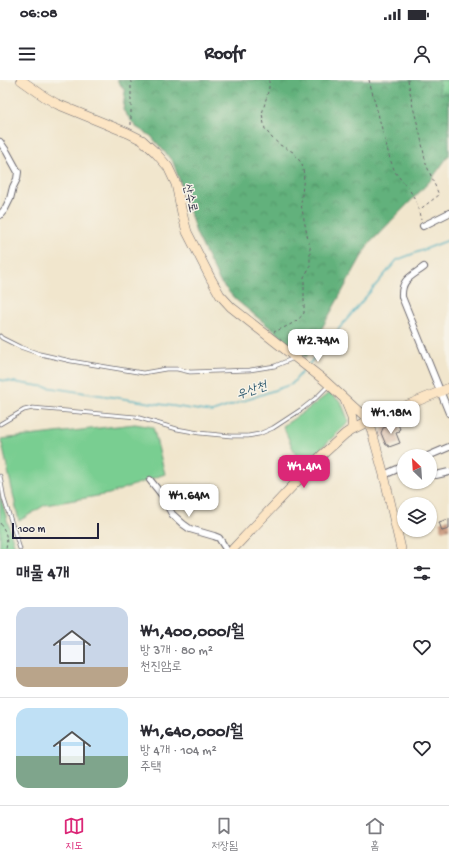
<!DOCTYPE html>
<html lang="ko">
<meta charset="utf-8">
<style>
body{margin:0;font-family:"Gochi Hand","Poor Story",sans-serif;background:#f7f7f7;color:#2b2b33;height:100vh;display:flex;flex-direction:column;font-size:15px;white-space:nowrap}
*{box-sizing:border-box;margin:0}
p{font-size:13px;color:#7c7c81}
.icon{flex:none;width:22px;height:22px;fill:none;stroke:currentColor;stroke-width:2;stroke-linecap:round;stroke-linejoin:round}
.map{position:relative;height:469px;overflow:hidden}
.panel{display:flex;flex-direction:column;background:#fff;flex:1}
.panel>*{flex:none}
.needle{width:26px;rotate:335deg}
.fabs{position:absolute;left:397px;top:369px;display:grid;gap:8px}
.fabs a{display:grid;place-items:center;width:40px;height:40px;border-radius:50%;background:#fff;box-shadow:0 1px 3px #0004;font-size:20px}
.scale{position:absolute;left:12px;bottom:10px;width:87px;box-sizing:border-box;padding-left:4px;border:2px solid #22223b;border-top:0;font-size:11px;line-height:14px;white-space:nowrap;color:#22223b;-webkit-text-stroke:3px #f7f3e8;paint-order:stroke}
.price{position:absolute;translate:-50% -34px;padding:0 9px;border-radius:8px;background:#fff;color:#222;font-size:13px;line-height:26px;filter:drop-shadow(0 1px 2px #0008)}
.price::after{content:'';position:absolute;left:50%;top:24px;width:12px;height:9px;margin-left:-6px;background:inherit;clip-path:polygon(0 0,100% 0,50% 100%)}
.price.selected{background:#db2777;color:#fff}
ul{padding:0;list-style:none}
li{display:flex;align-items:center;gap:12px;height:100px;padding:0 16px}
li+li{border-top:1px solid #e1e1e2}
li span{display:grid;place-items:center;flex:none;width:112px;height:80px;border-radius:12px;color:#555}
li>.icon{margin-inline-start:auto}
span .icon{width:48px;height:48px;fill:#fffc;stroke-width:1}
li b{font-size:17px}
h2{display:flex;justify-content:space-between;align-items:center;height:48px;padding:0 16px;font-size:17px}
.status{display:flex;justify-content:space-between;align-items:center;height:28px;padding:0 20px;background:#fff;direction:ltr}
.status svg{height:11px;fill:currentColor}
header{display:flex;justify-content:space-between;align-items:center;height:52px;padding:0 16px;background:#fff;font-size:18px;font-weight:700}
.menu{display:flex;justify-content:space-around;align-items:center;height:56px;border-top:1px solid #e1e1e2;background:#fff;font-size:11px;color:#7c7c81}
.menu a{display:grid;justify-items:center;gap:2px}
.menu .selected{color:#db2777}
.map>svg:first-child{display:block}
.forest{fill:url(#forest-crowns);stroke:#426a5b}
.cemetery{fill:url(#cemetery-stones);stroke:#4e7866}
.park{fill:#79ce91;stroke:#4e7866}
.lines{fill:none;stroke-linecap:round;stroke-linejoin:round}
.stream{stroke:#3ca9bb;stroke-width:1.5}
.building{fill:url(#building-cross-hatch)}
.lane-casing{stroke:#6a676e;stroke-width:4.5}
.street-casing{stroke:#6a676e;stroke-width:8}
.secondary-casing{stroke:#6a676e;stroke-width:10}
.path{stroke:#6a676e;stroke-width:1;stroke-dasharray:3 3;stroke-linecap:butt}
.lane{stroke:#fff;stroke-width:3}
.street{stroke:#fff;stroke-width:6}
.secondary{stroke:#fce5c4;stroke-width:9}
.labels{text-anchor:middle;stroke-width:3;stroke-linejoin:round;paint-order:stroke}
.street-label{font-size:12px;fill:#22223b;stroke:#f7f3e8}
.water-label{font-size:13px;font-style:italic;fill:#2c586e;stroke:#f7f3e8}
</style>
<div class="status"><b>06:08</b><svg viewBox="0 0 49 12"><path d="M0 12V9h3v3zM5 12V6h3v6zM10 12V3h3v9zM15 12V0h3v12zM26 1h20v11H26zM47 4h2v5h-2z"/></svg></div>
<header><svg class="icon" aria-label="menu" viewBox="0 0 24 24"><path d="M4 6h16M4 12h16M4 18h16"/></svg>Roofr<svg class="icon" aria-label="person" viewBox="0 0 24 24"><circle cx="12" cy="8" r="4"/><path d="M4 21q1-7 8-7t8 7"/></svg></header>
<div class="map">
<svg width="449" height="469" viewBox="0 0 449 469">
<defs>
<pattern id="forest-crowns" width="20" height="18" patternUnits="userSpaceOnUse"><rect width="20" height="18" fill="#62b17b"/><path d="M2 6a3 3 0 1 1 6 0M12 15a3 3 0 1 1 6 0" fill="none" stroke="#509066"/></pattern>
<pattern id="cemetery-stones" width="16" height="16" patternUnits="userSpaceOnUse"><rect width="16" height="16" fill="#79ce91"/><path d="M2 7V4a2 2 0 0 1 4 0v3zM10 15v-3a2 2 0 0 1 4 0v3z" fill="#68b17e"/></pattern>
<pattern id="building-cross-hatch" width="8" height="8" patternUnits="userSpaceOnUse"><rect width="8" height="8" fill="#d0a389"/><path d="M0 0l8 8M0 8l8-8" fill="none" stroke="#a88471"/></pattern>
</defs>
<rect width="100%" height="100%" fill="#f7f3e8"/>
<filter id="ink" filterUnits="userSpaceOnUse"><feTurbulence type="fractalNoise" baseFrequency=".025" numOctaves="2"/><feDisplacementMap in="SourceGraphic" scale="8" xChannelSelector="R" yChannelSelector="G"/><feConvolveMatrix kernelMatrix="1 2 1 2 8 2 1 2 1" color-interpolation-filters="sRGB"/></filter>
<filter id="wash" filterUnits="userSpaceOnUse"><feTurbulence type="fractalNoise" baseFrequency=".012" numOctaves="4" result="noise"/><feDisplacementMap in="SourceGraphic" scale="16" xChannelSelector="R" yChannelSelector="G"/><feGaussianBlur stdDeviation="0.9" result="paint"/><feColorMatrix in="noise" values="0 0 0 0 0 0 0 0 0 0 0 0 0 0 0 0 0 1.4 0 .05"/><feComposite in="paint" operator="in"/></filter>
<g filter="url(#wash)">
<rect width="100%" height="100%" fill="#f1e6cd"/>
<path class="forest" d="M117,0h332v75l-18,25 -63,65 -62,112 -71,-58 -15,-17 -24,-49 -11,-37 -12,-34 -22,-26 -15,-9 -13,-17 2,-19z"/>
<path class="cemetery" d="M439,0h10v13l-9,1z"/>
<path class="park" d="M329,313l12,9 8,20 -48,45 -18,-41 25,-17z
M135,344l18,3 12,47 -56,20 -64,11 -26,16 -18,-82z
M0,415l15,53v1h-15z"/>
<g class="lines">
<path class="stream" d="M309,284l88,-104 52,-20
M0,300l212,32 80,-28 13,-16"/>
</g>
<g id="blocks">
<path class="building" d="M397,342l3,7h-1l1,3 -4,1 4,10 -11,4 -1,-2h-2l-5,-12 2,-5z
M449,439v10l-7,2 -3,-9z"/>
</g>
</g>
<g filter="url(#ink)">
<use href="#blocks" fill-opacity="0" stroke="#6a676e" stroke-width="1"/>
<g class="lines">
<defs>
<path id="lane" d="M0,256l2,2 18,9 20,7 31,7 72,12 23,-4h11l13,3 60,-2 25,-4 19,-8
M0,344l24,-14 9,-2 103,9 41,12 22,4 32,3h17l11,-2 14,-6 29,-19 14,-11 12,-12
M0,396l4,23 16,50"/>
<path id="street" d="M0,62l7,10 11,20 -1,7 -4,8 -3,12 -5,10 -5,6
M423,146l26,-13
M424,187c-13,10 -23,12 -22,30l47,116
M428,376l21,-9
M430,392l6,3 13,-3
M384,395l20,-9
M150,400l12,15 10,19 11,10 7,5 24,7 5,2 7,11"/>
<path id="secondary" d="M21,0l24,17 12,7 71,29 14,7 13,12 13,15 8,17 6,29 5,19 24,47 9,16 11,12 93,73 45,41 15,54 17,74
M345,320c4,11 10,19 6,30
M233,469l88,-93 24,-22 6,-4 18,-9 80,-33"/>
</defs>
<use href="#lane" class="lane-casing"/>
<use href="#street" class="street-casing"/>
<use href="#secondary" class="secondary-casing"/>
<path class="path" d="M131,0v47
M269,0v8l-7,26 3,15 7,9 8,7 13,7 9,12 2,11 -3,29 6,31 3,12v20l-6,10v36c-7,10 -19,14 -30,19
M369,0l21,79 5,13 7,9 7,8 7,12 5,19
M408,0l4,23 8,31 6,30 13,31 -20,15
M0,443c6,8 8,16 6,26"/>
<use href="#lane" class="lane"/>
<use href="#street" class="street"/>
<use href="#secondary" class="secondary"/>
</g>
</g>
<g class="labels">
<g class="street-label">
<text transform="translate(191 118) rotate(77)" y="4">산수로</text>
</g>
<g class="water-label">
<text transform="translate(251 309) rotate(-20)" y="5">우산천</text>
</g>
</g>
</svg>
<div class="fabs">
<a><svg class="needle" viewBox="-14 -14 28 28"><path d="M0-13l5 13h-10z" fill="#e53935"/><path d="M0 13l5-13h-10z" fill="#7c7c81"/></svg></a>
<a><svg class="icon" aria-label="layers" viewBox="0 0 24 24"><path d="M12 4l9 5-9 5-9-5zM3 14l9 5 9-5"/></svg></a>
</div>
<div class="scale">100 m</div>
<b class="price" style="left:318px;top:283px">₩2.74M</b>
<b class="price" style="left:391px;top:355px">₩1.18M</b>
<b class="price selected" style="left:304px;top:409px">₩1.4M</b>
<b class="price" style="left:189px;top:438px">₩1.64M</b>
</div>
<section class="panel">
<h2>매물 4개<svg class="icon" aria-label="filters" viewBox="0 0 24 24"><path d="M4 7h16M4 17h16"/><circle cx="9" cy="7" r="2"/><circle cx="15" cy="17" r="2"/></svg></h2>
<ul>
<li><span style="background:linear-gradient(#c9d6e8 75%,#b9a48a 0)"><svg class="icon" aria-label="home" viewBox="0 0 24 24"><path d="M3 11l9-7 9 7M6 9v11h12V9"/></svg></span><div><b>₩1,400,000/월</b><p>방 3개 · 80 m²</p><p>천진암로</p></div><svg class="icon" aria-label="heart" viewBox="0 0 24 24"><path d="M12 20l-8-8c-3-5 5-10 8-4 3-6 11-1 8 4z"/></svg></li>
<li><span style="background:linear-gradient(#bfe0f5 60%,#7fa58c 0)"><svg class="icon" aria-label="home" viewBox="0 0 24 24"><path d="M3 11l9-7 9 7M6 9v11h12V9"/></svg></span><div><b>₩1,640,000/월</b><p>방 4개 · 104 m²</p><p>주택</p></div><svg class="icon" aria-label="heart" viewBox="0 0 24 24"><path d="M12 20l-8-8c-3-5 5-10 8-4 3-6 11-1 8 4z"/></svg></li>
</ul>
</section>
<nav class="menu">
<a class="selected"><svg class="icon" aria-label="map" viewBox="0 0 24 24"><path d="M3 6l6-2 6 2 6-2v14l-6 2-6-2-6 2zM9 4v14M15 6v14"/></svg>지도</a>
<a><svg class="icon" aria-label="saved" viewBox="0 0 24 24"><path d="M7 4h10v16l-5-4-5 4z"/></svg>저장됨</a>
<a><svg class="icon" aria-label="home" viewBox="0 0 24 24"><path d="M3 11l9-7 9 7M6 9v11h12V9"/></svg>홈</a>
</nav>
